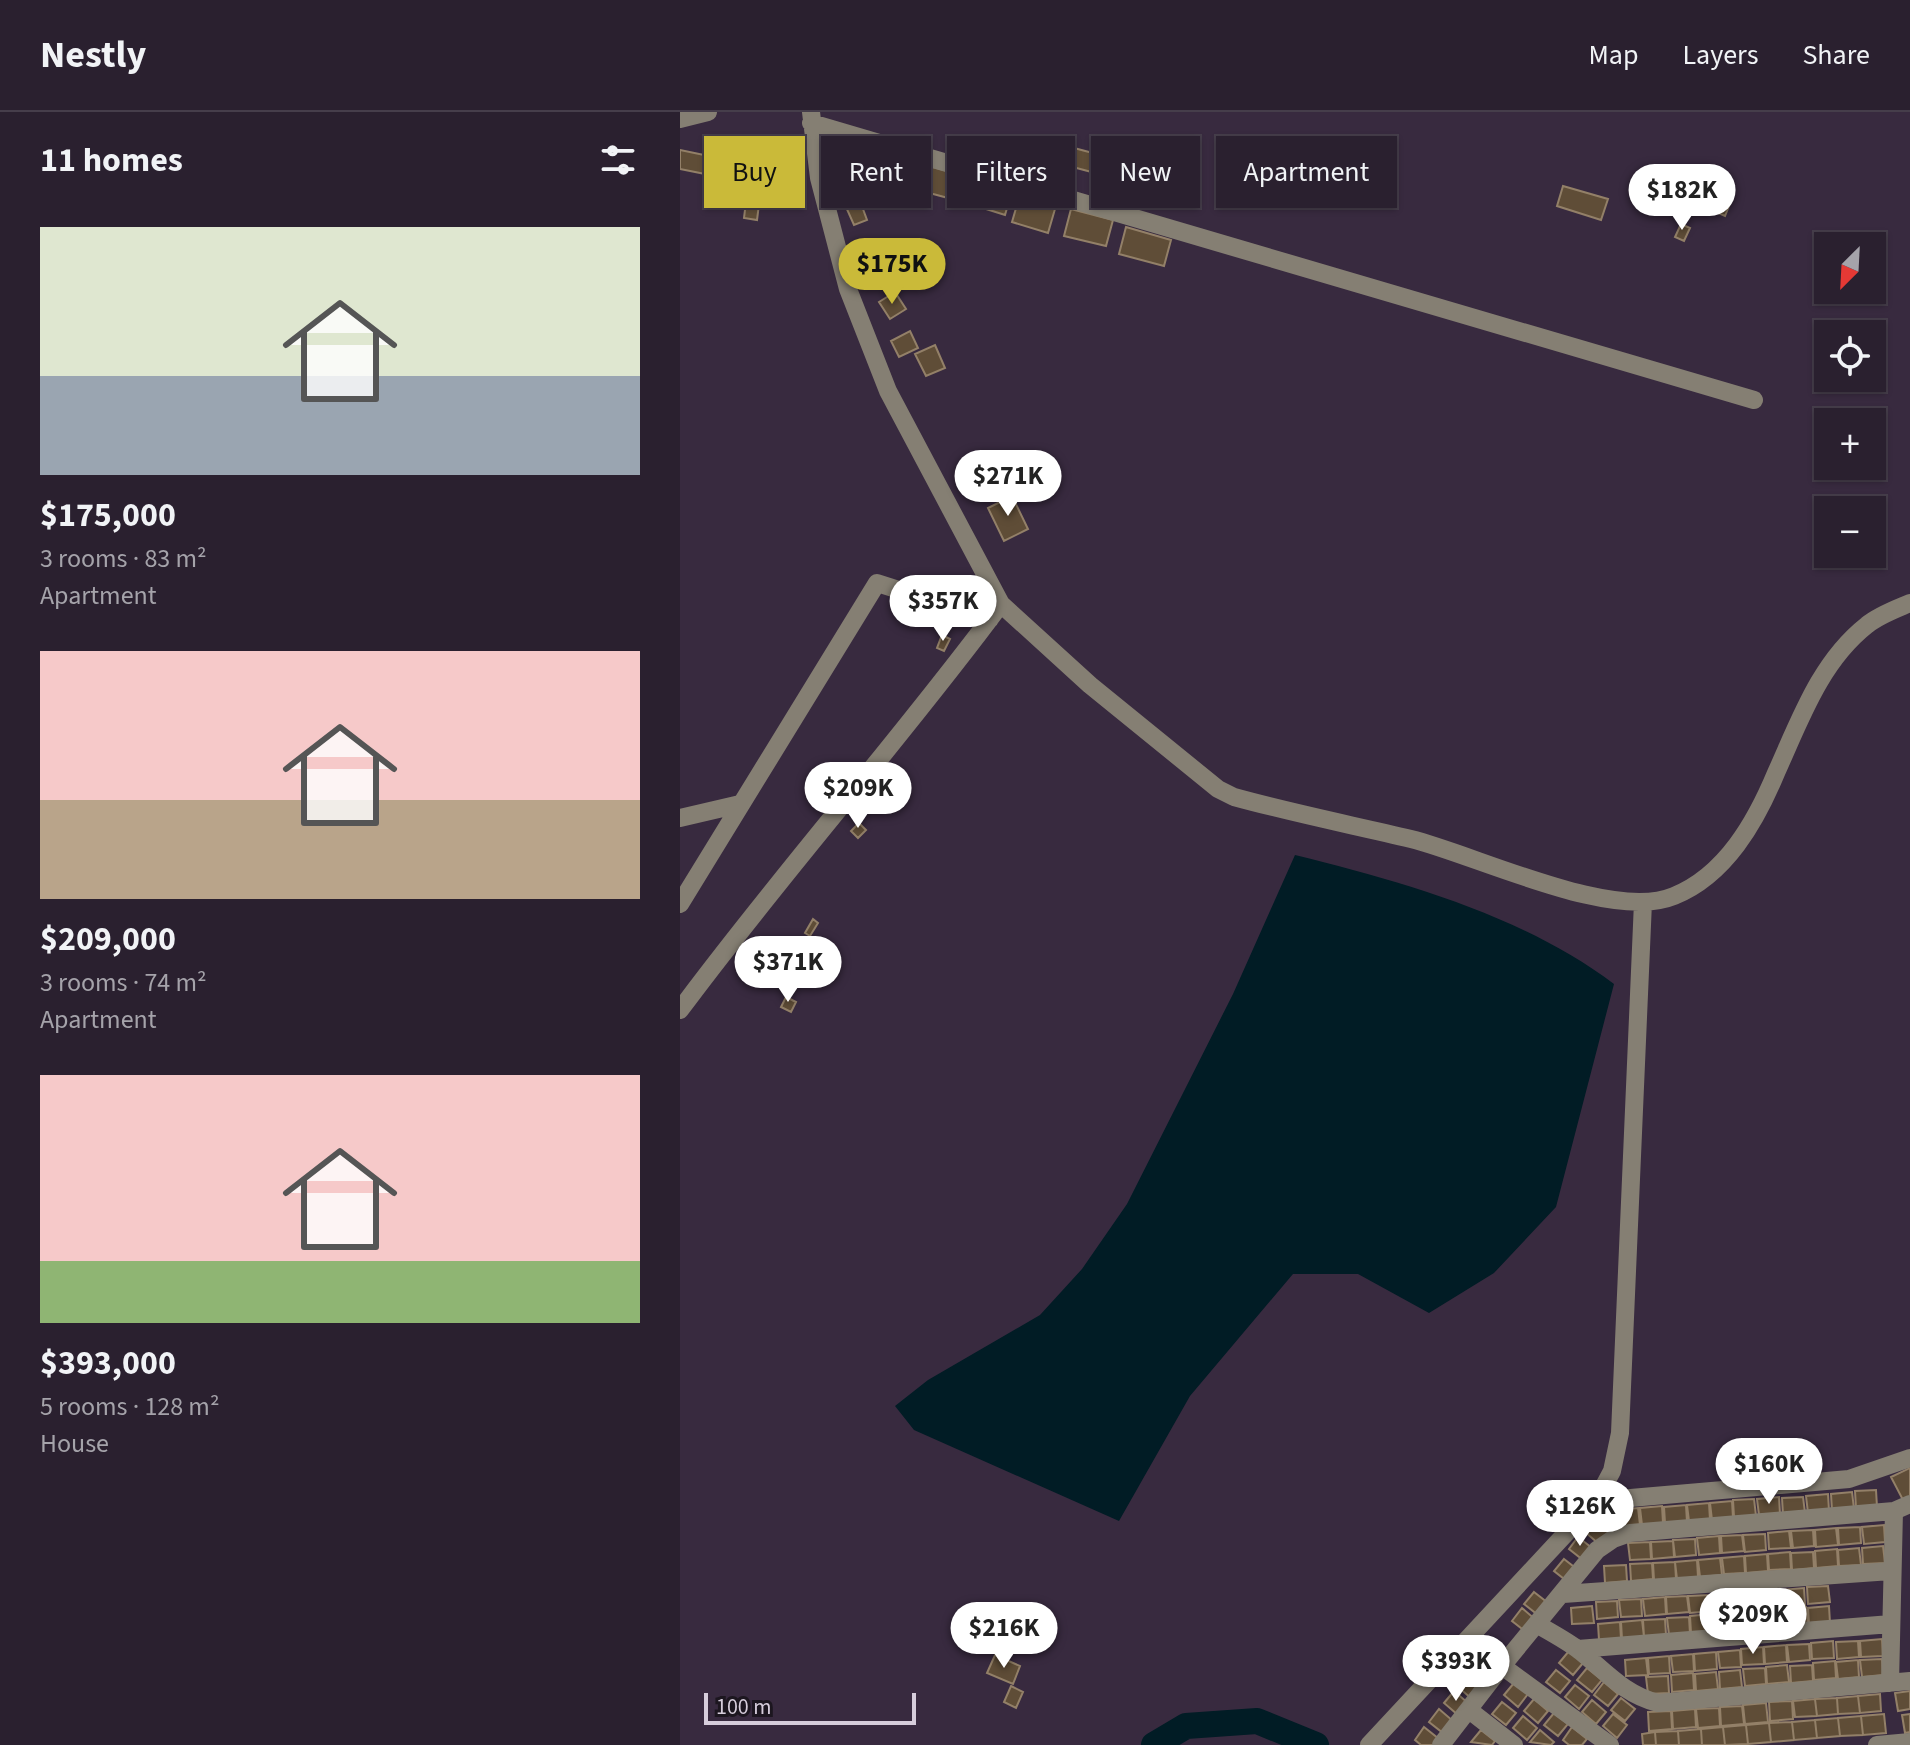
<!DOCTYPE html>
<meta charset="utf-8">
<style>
body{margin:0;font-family:"Source Sans 3",sans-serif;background:#322837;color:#f1f3f6;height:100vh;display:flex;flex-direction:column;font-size:30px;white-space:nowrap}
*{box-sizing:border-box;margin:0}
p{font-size:26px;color:#a5a3aa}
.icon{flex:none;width:44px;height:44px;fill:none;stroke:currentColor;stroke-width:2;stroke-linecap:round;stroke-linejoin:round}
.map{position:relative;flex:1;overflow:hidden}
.side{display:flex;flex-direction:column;background:#2a202f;width:680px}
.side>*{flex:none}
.banner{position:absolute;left:24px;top:24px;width:760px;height:72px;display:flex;gap:16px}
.needle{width:52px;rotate:204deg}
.buttons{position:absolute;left:1134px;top:120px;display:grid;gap:16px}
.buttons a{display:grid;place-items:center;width:72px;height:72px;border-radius:0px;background:#2a202f;box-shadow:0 2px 6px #0004,0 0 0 2px #463e4b;font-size:40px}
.scale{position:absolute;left:24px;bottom:20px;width:212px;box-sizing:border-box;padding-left:8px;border:4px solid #d6cddb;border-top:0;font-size:22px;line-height:28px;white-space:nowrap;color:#d6cddb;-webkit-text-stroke:6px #1c161f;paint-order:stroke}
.price{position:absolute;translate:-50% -68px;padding:0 18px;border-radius:28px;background:#fff;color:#222;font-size:26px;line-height:52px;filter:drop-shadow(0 2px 4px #0008)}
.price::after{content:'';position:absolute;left:50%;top:48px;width:24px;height:18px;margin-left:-12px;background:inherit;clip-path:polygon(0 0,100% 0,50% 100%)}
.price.on{background:#caba39;color:#111}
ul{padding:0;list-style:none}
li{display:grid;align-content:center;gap:16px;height:424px;padding:0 40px}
li span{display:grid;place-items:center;height:248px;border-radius:0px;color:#555}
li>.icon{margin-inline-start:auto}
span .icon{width:144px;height:144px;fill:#fffc;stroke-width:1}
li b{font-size:34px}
h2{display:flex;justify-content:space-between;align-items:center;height:96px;padding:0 40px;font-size:34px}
.tag{padding:0 28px;border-radius:0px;background:#2a202f;box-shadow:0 2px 6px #0004,0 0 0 2px #463e4b;font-size:28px;line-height:72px}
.tag.on{background:#caba39;color:#111}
header{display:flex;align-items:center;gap:48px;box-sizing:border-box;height:112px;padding:0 40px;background:#2a202f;border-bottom:2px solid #463e4b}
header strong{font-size:38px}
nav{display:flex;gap:44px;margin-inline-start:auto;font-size:28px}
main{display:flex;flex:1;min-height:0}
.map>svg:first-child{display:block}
.water{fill:#011c25}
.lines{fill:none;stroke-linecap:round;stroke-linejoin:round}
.river{stroke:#011c25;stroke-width:26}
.building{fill:#5f4d37;stroke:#938068;stroke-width:2}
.minor{stroke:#857f73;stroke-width:18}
</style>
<header>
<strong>Nestly</strong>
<nav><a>Map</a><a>Layers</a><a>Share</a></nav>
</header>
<main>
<section class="side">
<h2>11 homes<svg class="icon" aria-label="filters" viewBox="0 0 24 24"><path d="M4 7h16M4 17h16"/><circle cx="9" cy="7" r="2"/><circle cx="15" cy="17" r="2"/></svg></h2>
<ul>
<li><span style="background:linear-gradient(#dfe7d0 60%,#9aa5b1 0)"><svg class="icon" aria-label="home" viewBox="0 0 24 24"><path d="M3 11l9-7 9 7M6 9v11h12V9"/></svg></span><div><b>$175,000</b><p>3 rooms · 83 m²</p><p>Apartment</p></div></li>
<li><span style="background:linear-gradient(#f6c9c9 60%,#b9a48a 0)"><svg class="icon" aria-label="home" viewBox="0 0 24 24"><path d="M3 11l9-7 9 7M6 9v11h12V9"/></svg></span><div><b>$209,000</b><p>3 rooms · 74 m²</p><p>Apartment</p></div></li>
<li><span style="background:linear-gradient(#f6c9c9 75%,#8fb573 0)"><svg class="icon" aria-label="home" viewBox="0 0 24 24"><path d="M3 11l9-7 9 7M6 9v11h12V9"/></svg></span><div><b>$393,000</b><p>5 rooms · 128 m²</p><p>House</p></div></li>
</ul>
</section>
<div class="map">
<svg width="1230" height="1633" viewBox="0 0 1230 1633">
<rect width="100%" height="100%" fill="#382a3f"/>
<path class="water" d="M615,743c109,27 229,61 319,129l-58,223 -62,66 -65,40 -71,-39h-65l-103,122 -71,125 -205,-91 -19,-24 33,-26 112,-65 42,-46 45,-65 106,-210z"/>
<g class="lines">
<path class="river" d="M474,1633l32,-19 71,-5 59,24"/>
</g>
<path class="building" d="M349,24l75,20 -5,18 -75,-20z
M0,38l53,11 -3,18 -50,-10z
M174,43l35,8 -5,17 -34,-8z
M223,47l78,21 -7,25 -78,-21z
M313,62l22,7 -10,34 -22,-7z
M31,70l17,4 -4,15 -17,-4z
M1001,71l10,2 -4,13 -9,-2z
M883,74l45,13 -7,21 -44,-14z
M67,82l13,2 -3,24 -13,-2z
M1037,83l14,6 -6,15 -14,-6z
M339,86l36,11 -7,24 -36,-11z
M180,89l7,19 -13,5 -8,-18z
M391,97l42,11 -7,26 -42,-10z
M1001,112l9,4 -6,13 -9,-4z
M446,115l45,13 -7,26 -45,-12z
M207,149l6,10 -7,5 -7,-10z
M215,180l11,17 -16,10 -11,-17z
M230,219l8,17 -19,9 -8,-16z
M255,233l10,23 -19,8 -11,-22z
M332,384l16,33 -24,12 -16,-33z
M262,523l8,4 -6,12 -7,-3z
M179,711l7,7 -8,8 -7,-7z
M133,807l5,4 -8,13 -5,-3z
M106,885l10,5 -5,10 -10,-5z
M1230,1356v29l-7,3 -12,-23z
M1196,1378l1,17 -21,1 -1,-17z
M1172,1380l2,17 -22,2 -1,-17z
M1148,1382l1,17 -21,2 -2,-17z
M1099,1385l1,17 -21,1 -2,-16z
M1123,1385l2,16 -22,2 -1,-17z
M1074,1387l2,17 -22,1 -1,-17z
M1052,1389l1,17 -21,2 -2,-17z
M1029,1391l1,17 -21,1 -2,-16z
M1006,1393l1,17 -22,1 -1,-16z
M982,1394l1,17 -21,2 -2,-17z
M958,1396l2,17 -22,2 -1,-17z
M915,1408l14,11 -10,13 -14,-12z
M1204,1413l1,17 -21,2 -2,-17z
M1180,1415l1,16 -22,2 -1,-17z
M1156,1416l2,17 -22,2 -1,-17z
M1133,1418l1,16 -21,2 -2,-17z
M1109,1419l2,17 -22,1 -1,-16z
M1085,1422l1,16 -21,2 -2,-17z
M1062,1423l2,16 -22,2 -1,-17z
M1039,1424l1,17 -21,2 -2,-17z
M898,1425l14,11 -9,12 -14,-11z
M1015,1427l1,16 -21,2 -2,-17z
M993,1429l1,16 -22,2 -1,-17z
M970,1430l1,17 -21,1 -2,-17z
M1203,1434l2,17 -22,1 -1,-16z
M1179,1436l2,17 -22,1 -1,-16z
M1157,1437l1,17 -22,2 -1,-17z
M1110,1440l1,17 -22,1 -1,-16z
M1133,1440l1,16 -22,2 -1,-17z
M1087,1442l1,17 -22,2 -1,-17z
M1064,1444l1,17 -21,1 -2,-16z
M1040,1446l2,17 -22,2 -2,-17z
M884,1447l14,11 -10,12 -14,-11z
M1017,1448l1,17 -21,2 -2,-17z
M995,1450l1,17 -22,1 -1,-17z
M972,1451l1,16 -22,2 -1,-17z
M946,1453l1,16 -22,2 -1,-17z
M1148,1474l2,16 -22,2 -1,-17z
M1124,1476l1,17 -21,2 -2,-17z
M1100,1478l2,17 -22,2 -1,-17z
M854,1480l14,11 -10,12 -14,-11z
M1077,1480l1,16 -22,2 -1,-17z
M1053,1481l2,17 -22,1 -2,-16z
M1030,1483l2,16 -22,2 -2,-17z
M1007,1484l2,16 -22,2 -1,-17z
M985,1485l1,17 -21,2 -2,-17z
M961,1487l1,17 -21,1 -2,-17z
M937,1489l1,16 -21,2 -1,-17z
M912,1494l2,17 -22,1 -1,-16z
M1149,1494l1,17 -21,2 -1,-17z
M1126,1495l2,17 -22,2 -1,-17z
M842,1496l14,12 -10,12 -14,-11z
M1079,1498l1,17 -21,1 -2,-16z
M1103,1498l1,17 -21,2 -2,-17z
M1055,1500l1,17 -21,2 -2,-17z
M1032,1502l1,17 -22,2 -1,-17z
M1009,1505l1,17 -21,1 -2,-17z
M985,1507l1,16 -22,2 -1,-17z
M962,1508l2,17 -22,2 -1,-17z
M940,1510l1,17 -22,1 -1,-16z
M1202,1527l1,17 -22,1 -1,-16z
M1153,1529l1,17 -22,1 -1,-16z
M1178,1529l1,16 -22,2 -1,-17z
M1129,1532l1,16 -21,2 -2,-17z
M1106,1533l1,17 -22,2 -1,-17z
M1083,1535l1,17 -22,1 -1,-16z
M1060,1538l1,17 -21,1 -2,-16z
M889,1539l14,12 -10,12 -14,-12z
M1036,1540l1,17 -22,2 -1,-17z
M804,1541l14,11 -10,13 -14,-12z
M1013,1542l1,17 -21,1 -2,-16z
M315,1543l25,11 -7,18 -26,-11z
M989,1544l1,17 -21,1 -1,-16z
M966,1546l2,17 -22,1 -1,-16z
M1202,1547l1,16 -21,2 -2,-17z
M1178,1548l1,17 -21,2 -2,-17z
M1155,1549l1,17 -22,2 -1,-17z
M1107,1553l2,17 -22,2 -1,-17z
M1132,1553l1,16 -22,2 -1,-17z
M907,1556l15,12 -10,12 -15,-12z
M1085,1556l1,16 -21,2 -2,-17z
M876,1558l14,11 -10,12 -14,-11z
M1060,1558l2,17 -22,2 -1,-17z
M1036,1560l2,17 -22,2 -1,-17z
M1013,1561l1,17 -22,2 -1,-17z
M788,1563l14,11 -10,13 -14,-12z
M988,1564l1,17 -21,1 -2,-17z
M924,1570l14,12 -10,12 -14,-11z
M834,1571l14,11 -10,13 -14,-12z
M895,1573l14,11 -10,13 -14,-12z
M331,1574l12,6 -7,16 -12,-6z
M774,1579l14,12 -10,12 -14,-12z
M1230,1579v18l-12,2 -3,-18z
M1200,1582l1,17 -21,2 -2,-17z
M1178,1584l2,17 -22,1 -1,-16z
M941,1586l14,11 -10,12 -14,-11z
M1157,1586l1,16 -21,2 -2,-17z
M854,1587l14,12 -10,12 -14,-12z
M1135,1587l2,17 -22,1 -2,-16z
M912,1588l14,12 -10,12 -14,-12z
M1112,1589l1,18 -23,2 -1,-19z
M822,1590l14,11 -10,12 -14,-11z
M1086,1591l2,19 -23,2 -2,-19z
M1062,1594l2,18 -23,2 -1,-19z
M1039,1596l1,18 -22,2 -2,-19z
M759,1597l14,12 -10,12 -14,-11z
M1015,1597l1,18 -23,2 -1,-18z
M991,1599l1,18 -23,2 -1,-19z
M874,1601l14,11 -10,12 -14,-11z
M933,1602l14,11 -10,13 -14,-12z
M1204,1602l2,19 -23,2 -2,-19z
M1230,1602v18l-5,1 -3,-18z
M843,1604l14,12 -10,12 -14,-12z
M1181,1604l2,19 -23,1 -2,-18z
M1158,1606l2,18 -23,2 -2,-18z
M1135,1608l2,18 -23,2 -2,-18z
M1112,1610l2,18 -23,2 -2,-19z
M1089,1611l2,19 -23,2 -2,-19z
M1066,1613l2,19 -23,1 -2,-18z
M744,1615l15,12 -5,6h-13l-6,-5z
M892,1615l15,12 -5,6h-13l-6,-5z
M1043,1615l2,18h-23l-1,-16z
M1021,1617l1,16h-23l-1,-14z
M801,1618l14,11 -3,4 -21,-3z
M860,1618l14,12 -3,3 -21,-3z
M998,1619l1,14h-23l-1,-13z
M975,1620l1,13h-13l-1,-11z"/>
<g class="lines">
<path class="minor" d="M131,0l8,66 29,111 40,102 113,213 89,81 128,104 16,8c58,16 118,28 177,42 65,16 201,83 263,57 52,-21 82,-75 102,-123 24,-53 44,-111 91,-148 12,-10 29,-16 43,-22
M0,7l28,-7
M131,11l943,277
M0,706l60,-14
M0,792l197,-321 113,36
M0,898c103,-139 218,-267 321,-406
M916,1389l253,-22 61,-21
M883,1482l328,-23
M858,1513c14,8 29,16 42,26 26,21 45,44 78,52l252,-22
M898,1537l313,-25
M1210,1571l4,-172
M789,1598l45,35
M689,1633l227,-244 16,-30 8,-38 23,-531
M761,1633l61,-79
M930,1633l-108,-79 95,-116 16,-11 17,-6 264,-22 16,-7
M1197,1633l33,-3"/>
</g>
</svg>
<div class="buttons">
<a><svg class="needle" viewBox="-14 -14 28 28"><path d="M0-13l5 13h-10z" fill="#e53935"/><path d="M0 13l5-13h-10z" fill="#a5a3aa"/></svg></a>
<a><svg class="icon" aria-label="locate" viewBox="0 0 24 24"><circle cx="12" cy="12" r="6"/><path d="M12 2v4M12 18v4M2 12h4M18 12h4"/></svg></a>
<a>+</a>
<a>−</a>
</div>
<div class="scale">100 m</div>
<b class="price" style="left:1002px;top:120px">$182K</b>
<b class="price on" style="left:212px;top:194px">$175K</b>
<b class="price" style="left:328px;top:406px">$271K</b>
<b class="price" style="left:263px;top:531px">$357K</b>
<b class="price" style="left:178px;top:718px">$209K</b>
<b class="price" style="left:108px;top:892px">$371K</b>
<b class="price" style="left:1089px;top:1394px">$160K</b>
<b class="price" style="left:900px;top:1436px">$126K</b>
<b class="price" style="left:1073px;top:1544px">$209K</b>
<b class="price" style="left:324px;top:1558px">$216K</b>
<b class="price" style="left:776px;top:1591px">$393K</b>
<div class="banner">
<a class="tag on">Buy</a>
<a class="tag">Rent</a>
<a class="tag">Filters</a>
<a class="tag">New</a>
<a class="tag">Apartment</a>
</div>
</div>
</main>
